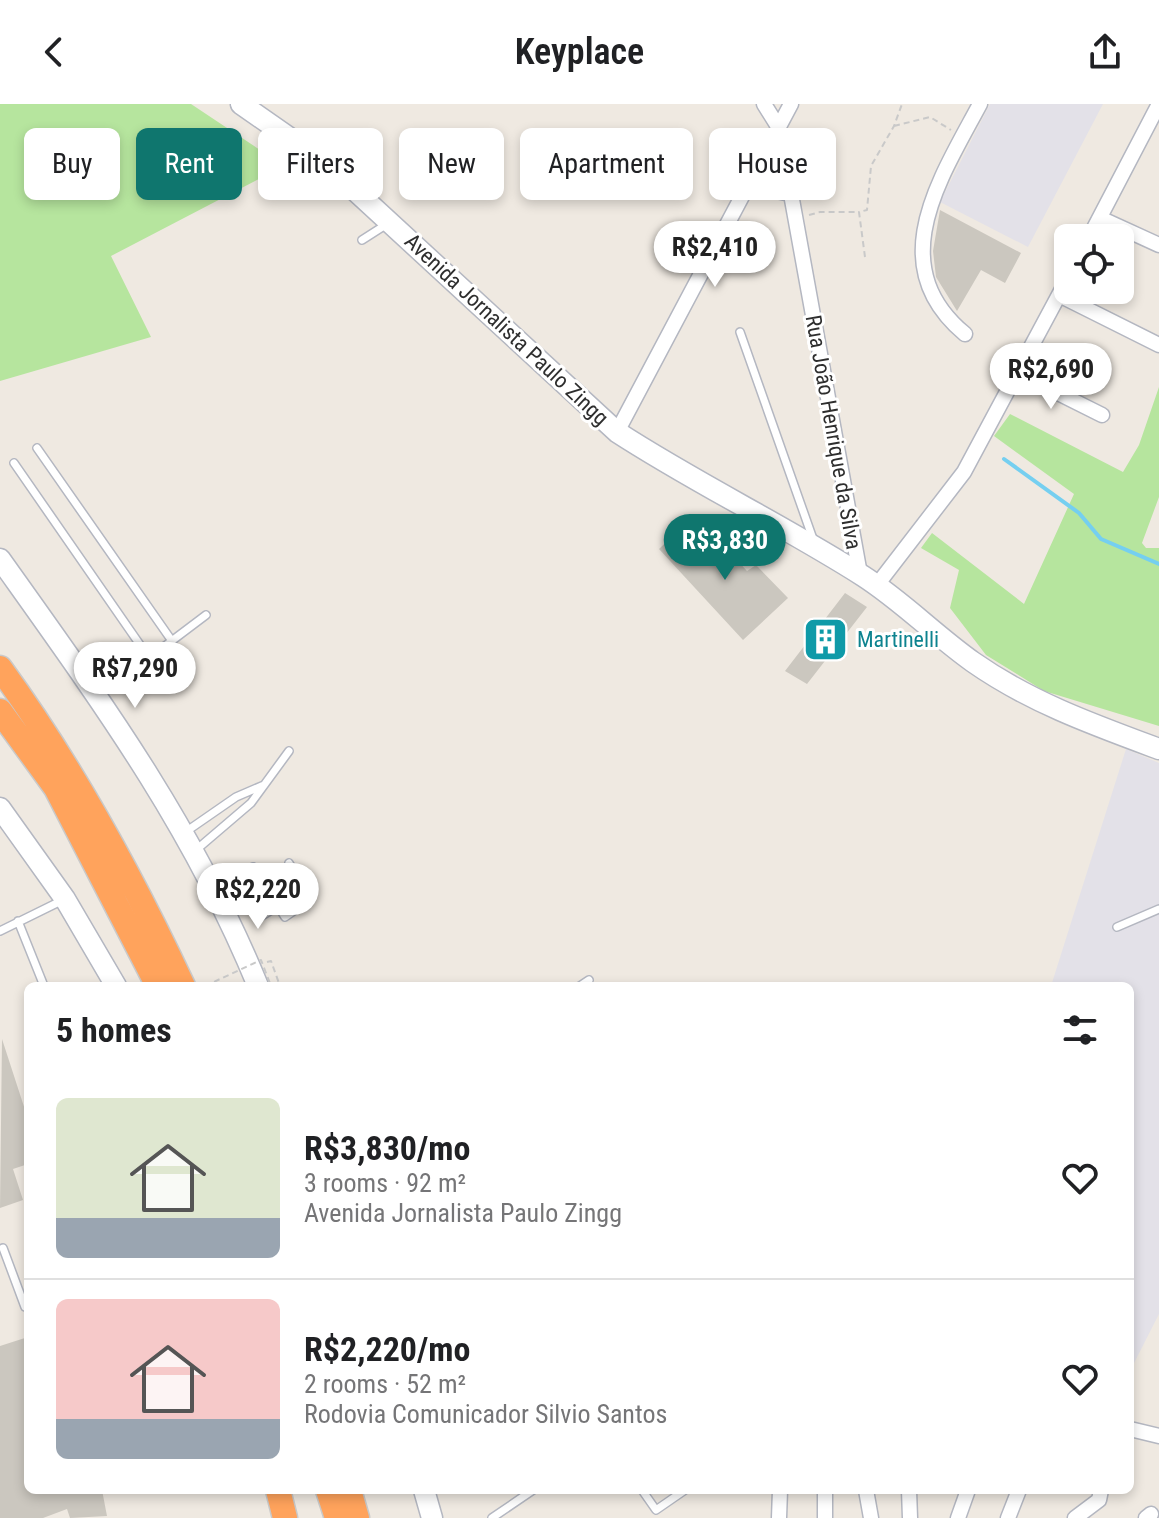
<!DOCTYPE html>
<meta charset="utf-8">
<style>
body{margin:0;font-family:"Roboto Condensed",sans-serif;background:#f6f6f6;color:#202124;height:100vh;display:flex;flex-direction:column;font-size:30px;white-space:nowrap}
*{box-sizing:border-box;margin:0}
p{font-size:26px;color:#757577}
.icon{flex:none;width:44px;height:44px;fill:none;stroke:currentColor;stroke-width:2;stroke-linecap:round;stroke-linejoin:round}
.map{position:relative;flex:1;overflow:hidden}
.sheet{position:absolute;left:24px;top:878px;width:1110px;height:512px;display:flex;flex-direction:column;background:#fff;border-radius:12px;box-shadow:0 4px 12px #0003}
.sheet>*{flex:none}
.hud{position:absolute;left:24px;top:24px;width:1112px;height:72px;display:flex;gap:16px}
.tools{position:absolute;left:1054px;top:120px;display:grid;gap:16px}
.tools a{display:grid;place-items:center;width:80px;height:80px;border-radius:12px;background:#fff;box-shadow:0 4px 12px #0003;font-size:40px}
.price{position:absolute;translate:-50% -68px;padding:0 18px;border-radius:28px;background:#fff;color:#222;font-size:26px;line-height:52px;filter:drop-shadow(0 2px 4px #0008)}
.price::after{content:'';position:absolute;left:50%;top:48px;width:24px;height:18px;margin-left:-12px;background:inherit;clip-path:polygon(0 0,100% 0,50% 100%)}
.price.current{background:#0f766e;color:#fff}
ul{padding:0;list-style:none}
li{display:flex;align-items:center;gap:24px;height:200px;padding:0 32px}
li+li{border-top:2px solid #e0e0e0}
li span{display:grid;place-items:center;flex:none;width:224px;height:160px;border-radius:12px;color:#555}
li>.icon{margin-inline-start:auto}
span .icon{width:96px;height:96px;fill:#fffc;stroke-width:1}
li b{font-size:34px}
h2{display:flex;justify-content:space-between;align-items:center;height:96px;padding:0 32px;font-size:34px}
.tag{padding:0 28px;border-radius:12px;background:#fff;box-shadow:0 4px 12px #0003;font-size:28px;line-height:72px}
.tag.current{background:#0f766e;color:#fff}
header{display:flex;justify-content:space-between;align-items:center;height:104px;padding:0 32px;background:#fff;font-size:36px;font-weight:600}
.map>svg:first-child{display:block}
.industrial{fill:#e3e1e8}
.green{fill:#b6e59e}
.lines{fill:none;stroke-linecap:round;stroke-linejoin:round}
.stream{stroke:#75cff0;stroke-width:4}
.building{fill:#cbc7bf}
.lane-casing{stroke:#b4b7c1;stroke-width:10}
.street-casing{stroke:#b4b7c1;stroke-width:17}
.secondary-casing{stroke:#b4b7c1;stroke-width:23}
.highway-casing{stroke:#c9c9c9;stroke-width:27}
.path{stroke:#c9c9c9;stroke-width:2;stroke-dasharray:6 4;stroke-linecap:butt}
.lane{stroke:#fff;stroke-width:7}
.street{stroke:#fff;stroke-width:14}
.secondary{stroke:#fff;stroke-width:20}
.highway{stroke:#ffa35c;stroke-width:24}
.path-bridge{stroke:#c9c9c9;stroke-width:2;stroke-dasharray:6 4;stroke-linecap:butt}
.labels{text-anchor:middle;stroke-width:6;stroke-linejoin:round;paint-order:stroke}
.street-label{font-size:22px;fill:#2e2e2e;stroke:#fff}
.culture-label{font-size:22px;fill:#0d838f;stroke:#fff;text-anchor:start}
</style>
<header><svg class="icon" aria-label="back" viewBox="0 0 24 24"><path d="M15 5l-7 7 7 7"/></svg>Keyplace<svg class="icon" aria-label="share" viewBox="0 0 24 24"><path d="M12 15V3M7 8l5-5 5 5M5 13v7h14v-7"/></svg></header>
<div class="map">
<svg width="1159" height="1414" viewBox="0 0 1159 1414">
<rect width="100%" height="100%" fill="#efe9e1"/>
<path class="industrial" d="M990,0h113l-75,143 -88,-45z
M1126,645l33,14v551l-29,57v-385h-79z"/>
<path class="green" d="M0,0h191l93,62 -173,90 40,81 -151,44z
M1159,283v110l-17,46 4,5h13v178l-115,-35 -58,-36 -36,-47 9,-38 -38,-22 11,-15 92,71 50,-110 -80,-58 16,-22 113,58 16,-27z"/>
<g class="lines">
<path class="stream" d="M1004,355l75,54 22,26 58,25"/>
</g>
<path class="building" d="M940,106l81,43 -16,30 -24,-13 -24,41 -21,-34 -3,-26z
M685,420l29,31 12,-7 21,23 9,-6 32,33 -45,42 -84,-91z
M845,489l22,14 -60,77 -22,-13z
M2,935l26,80v45l-15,5 10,31 -23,8z
M28,1233v153h74l5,26 -37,2 -3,-9 -24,9h-43v-172z"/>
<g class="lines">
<defs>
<path id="lane" d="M362,136l25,-16
M740,228l73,207
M37,344l135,193
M14,359l131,189h12l49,-37
M184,729l52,-36 28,-12
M196,746l55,-47 38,-52
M253,763l32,50 26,-18 -22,-36
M260,813l18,-11
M18,817l26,65
M1117,823l42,-18
M0,827l63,-31
M580,882l9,-6
M3,1144l22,59
M642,1386l14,20 29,-20
M492,1414l41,-28"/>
<path id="street" d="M764,0l15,24 81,446
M746,86h26l18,4
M1100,114l59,27
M1089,134l70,-134
M1059,191l100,50
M965,230c-83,-69 -25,-155 15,-230
M1018,269l84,42
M617,328l174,-328
M877,481l87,-113 104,-194
M1130,1325l29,7
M825,1386v28
M866,1386l5,28
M909,1386l1,28
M779,1414l1,-28
M958,1414l10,-28
M1008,1414l11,-28
M1075,1414l24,-18 2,-10
M1146,1414l5,-4"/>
<path id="secondary" d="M241,0l83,58 293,270c80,52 166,93 246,144 39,25 72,59 110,86 57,40 121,63 186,87
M0,455c101,142 191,264 258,427
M0,704l65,91 51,87
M424,1386l8,28"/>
<path id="highway" d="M0,564c73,100 131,207 183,318
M0,607l56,77 102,198
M278,1386l7,28
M328,1386l9,28
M349,1386l8,28"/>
</defs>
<use href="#lane" class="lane-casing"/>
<use href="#street" class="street-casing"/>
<use href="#secondary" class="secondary-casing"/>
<use href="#highway" class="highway-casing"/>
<path class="path" d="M894,22l36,-9 21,13
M809,111l11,-3h38
M865,153l-6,-45 8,-2 4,-44 23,-40 8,-22
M267,858l4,-1 9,25"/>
<use href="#lane" class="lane"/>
<use href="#street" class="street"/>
<use href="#secondary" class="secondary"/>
<use href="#highway" class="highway"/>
<path class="path-bridge" d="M205,882l56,-26 10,26"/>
</g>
<defs>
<symbol id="building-square" viewBox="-11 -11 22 22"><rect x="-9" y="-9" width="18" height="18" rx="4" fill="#0f9aa8" stroke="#fff"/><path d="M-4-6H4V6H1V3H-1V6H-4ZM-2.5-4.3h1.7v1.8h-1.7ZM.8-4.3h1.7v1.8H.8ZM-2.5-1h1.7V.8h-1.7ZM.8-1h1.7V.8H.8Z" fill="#fff"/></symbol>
</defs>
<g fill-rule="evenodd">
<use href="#building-square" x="800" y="510" width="51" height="51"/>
</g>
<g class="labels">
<g class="street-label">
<text transform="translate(507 225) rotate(43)" y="8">Avenida Jornalista Paulo Zingg</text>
<text transform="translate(834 328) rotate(80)" y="8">Rua João Henrique da Silva</text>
</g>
<g class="culture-label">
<text x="857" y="543">Martinelli</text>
</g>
</g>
</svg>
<div class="tools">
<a><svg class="icon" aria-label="locate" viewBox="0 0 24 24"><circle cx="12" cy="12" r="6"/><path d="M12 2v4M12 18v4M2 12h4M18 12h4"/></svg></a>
</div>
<b class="price" style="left:715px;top:185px">R$2,410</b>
<b class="price" style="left:1051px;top:307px">R$2,690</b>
<b class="price current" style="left:725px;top:478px">R$3,830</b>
<b class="price" style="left:135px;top:606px">R$7,290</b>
<b class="price" style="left:258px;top:827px">R$2,220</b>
<div class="hud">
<a class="tag">Buy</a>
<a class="tag current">Rent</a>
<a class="tag">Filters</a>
<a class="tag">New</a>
<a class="tag">Apartment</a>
<a class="tag">House</a>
</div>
<section class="sheet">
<h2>5 homes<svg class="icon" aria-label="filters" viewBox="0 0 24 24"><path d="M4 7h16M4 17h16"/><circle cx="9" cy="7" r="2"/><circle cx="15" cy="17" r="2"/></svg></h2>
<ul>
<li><span style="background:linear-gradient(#dfe7d0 75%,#9aa5b1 0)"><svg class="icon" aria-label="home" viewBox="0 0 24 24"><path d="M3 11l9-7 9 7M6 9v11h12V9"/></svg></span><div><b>R$3,830/mo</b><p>3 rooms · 92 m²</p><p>Avenida Jornalista Paulo Zingg</p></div><svg class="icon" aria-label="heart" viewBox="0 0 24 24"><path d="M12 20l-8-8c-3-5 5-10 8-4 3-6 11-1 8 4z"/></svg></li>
<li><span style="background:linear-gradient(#f6c9c9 75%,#9aa5b1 0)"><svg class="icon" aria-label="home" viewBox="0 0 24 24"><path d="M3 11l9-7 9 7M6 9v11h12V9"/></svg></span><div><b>R$2,220/mo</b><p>2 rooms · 52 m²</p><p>Rodovia Comunicador Silvio Santos</p></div><svg class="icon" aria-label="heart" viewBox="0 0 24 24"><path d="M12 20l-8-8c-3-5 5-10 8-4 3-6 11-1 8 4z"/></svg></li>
</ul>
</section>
</div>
